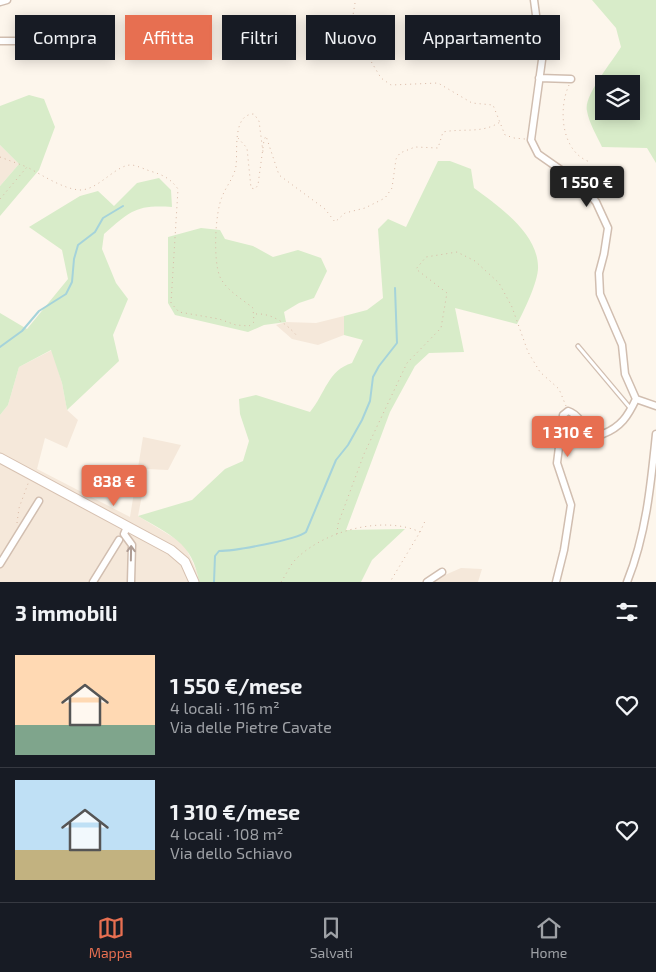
<!DOCTYPE html>
<html lang="it">
<meta charset="utf-8">
<style>
body{margin:0;font-family:"Exo 2",sans-serif;background:#242831;color:#f1f3f6;height:100vh;display:flex;flex-direction:column;font-size:19px;white-space:nowrap}
*{box-sizing:border-box;margin:0}
p{font-size:16px;color:#9ea1a6}
.icon{flex:none;width:28px;height:28px;fill:none;stroke:currentColor;stroke-width:2;stroke-linecap:round;stroke-linejoin:round}
.map{position:relative;height:582px;overflow:hidden}
.panel{display:flex;flex-direction:column;background:#171b24;flex:1}
.panel>*{flex:none}
.top-card{position:absolute;left:15px;top:15px;width:626px;height:45px;display:flex;gap:10px}
.controls{position:absolute;left:595px;top:75px;display:grid;gap:10px}
.controls a{display:grid;place-items:center;width:45px;height:45px;border-radius:0px;background:#171b24;box-shadow:0 2px 12px #0003;font-size:25px}
.price{position:absolute;translate:-50% -42px;padding:0 11px;border-radius:5px;background:#e76f51;color:#fff;font-size:16px;line-height:32px;filter:drop-shadow(0 1px 2px #0008)}
.price::after{content:'';position:absolute;left:50%;top:30px;width:15px;height:11px;margin-left:-8px;background:inherit;clip-path:polygon(0 0,100% 0,50% 100%)}
.price.on{background:#222;color:#fff}
ul{padding:0;list-style:none}
li{display:flex;align-items:center;gap:15px;height:125px;padding:0 15px}
li+li{border-top:1px solid #363941}
li span{display:grid;place-items:center;flex:none;width:140px;height:100px;border-radius:0px;color:#555}
li>.icon{margin-inline-start:auto}
span .icon{width:60px;height:60px;fill:#fffc;stroke-width:1}
li b{font-size:21px}
h2{display:flex;justify-content:space-between;align-items:center;height:60px;padding:0 15px;font-size:21px}
.tag{padding:0 18px;border-radius:0px;background:#171b24;box-shadow:0 2px 12px #0003;font-size:18px;line-height:45px}
.tag.on{background:#e76f51;color:#fff}
.tab-bar{display:flex;justify-content:space-around;align-items:center;height:70px;border-top:1px solid #363941;background:#171b24;font-size:14px;color:#9ea1a6}
.tab-bar a{display:grid;justify-items:center;gap:2px}
.tab-bar .on{color:#e76f51}
.map>svg:first-child{display:block}
.residential{fill:#f5e8da}
.green{fill:#d8ecc9;fill-rule:evenodd}
.lines{fill:none;stroke-linecap:round;stroke-linejoin:round}
.stream{stroke:#a5d3da;stroke-width:2}
.lane-casing{stroke:#d1beb0;stroke-width:5.5}
.street-casing{stroke:#d1beb0;stroke-width:9}
.secondary-casing{stroke:#d6c0b0;stroke-width:11}
.path{stroke:#d9b8a5;stroke-width:1;stroke-dasharray:1 4;stroke-linecap:butt}
.lane{stroke:#fff;stroke-width:3}
.street{stroke:#fff;stroke-width:6}
.secondary{stroke:#fff;stroke-width:9}
.oneway{stroke:#af9d94}
</style>
<div class="map">
<svg width="656" height="582" viewBox="0 0 656 582">
<rect width="100%" height="100%" fill="#fdf6ec"/>
<path class="residential" d="M0,145l19,19 -19,22z
M344,316v19l-26,10 -26,-6 -16,-14 10,-3 30,1z
M52,350l10,33 5,27 11,10 -11,28 -22,-10 -8,31 93,48 13,-80 38,8 -13,25 -21,-1 -9,47 46,28 13,28 2,10h-199v-167l8,-10 11,-38z
M461,568l21,1 -4,13h-43l3,-4z"/>
<path class="green" d="M592,0h64v163l-9,-15 -45,-1c-5,-11 -13,-24 -15,-36 -4,-15 25,-49 34,-64l-5,-19zM604,84h27v27h-27z
M29,95l15,4 11,28 -16,43 -39,46v-30l19,-22 -19,-19v-39z
M438,161h12l21,8 3,19c24,18 63,44 64,78 1,14 -14,45 -21,58l-62,-16 9,44 -35,1 -14,13 -25,46 -44,118 59,-1 -33,31 -11,22h-162c-6,-40 -31,-48 -61,-66l54,-16 33,-31 18,-8 6,-20 -9,-27 -1,-15 17,-4 54,17c15,-18 18,-42 42,-49l11,-23 -19,-5v-19l23,-6 16,-12 -5,-69 10,-10 18,8z
M159,178l12,12 1,17c-36,-2 -40,3 -68,27l-2,15 14,34 12,16 -15,36 6,26 -52,49 -5,-27 -11,-33 -32,17 -11,38 -8,10v-102l27,16 41,-50 -6,-29 -33,-23 51,-31 18,-5 16,15 23,-23z
M201,228l19,2 5,9 28,7 20,11 25,-7 23,8 6,13 -13,27 -15,5 -15,9 2,10 -22,3 -16,7 -73,-17 -7,-12v-66z"/>
<g class="lines">
<path class="stream" d="M0,347l22,-16 17,-20 27,-17 6,-12 2,-23 4,-14 17,-13 8,-14 20,-12
M214,582l1,-26 4,-5c15,0 77,-11 87,-19l30,-72 12,-15 14,-25 8,-19 3,-24 6,-11 18,-23 -2,-55"/>
<defs>
<path id="lane" d="M578,346l53,63"/>
<path id="street" d="M534,0l8,60 -11,80 7,14 43,30 15,18 12,26 -4,26 -5,19 1,21 22,51 3,29 11,25 20,7
M0,2l7,-2
M0,41h19l36,9 44,4
M539,78l32,1
M127,527l-3,7 8,11 -1,37
M0,564l39,-63
M93,582l26,-42
M427,582l15,-10
M556,582l8,-32 7,-45 -14,-42 6,-48 5,-4c14,4 13,20 35,23 18,-7 25,-18 33,-35
M627,582c19,-47 24,-98 29,-148"/>
<path id="secondary" d="M0,458l171,92 14,12 9,20"/>
</defs>
<use href="#lane" class="lane-casing"/>
<use href="#street" class="street-casing"/>
<use href="#secondary" class="secondary-casing"/>
<path class="path" d="M355,3l-4,25 30,50 10,7 47,-2 34,20 21,2 12,30 9,3 11,1
M569,85c-11,24 -8,67 21,77
M238,138l9,10 4,40 4,1 3,-4 6,-45 2,-4 13,39 46,34 10,13 10,-9 20,-5 20,-10 7,-10 4,-29 4,-6 15,-6 23,1 5,-16c20,-4 39,2 57,-10
M0,157l27,10
M0,199l27,-32c15,8 36,22 53,23 19,0 36,-26 52,-25 6,1 12,4 18,6 13,4 20,7 28,18l-7,114 8,9 40,7 17,6 13,1 5,-4 -1,-14c-11,-9 -27,-18 -33,-31 -7,-16 -5,-64 2,-80 4,-11 12,-19 14,-31 2,-15 -4,-52 18,-52l5,7 4,31
M256,314c16,-1 31,10 41,22
M17,523l2,-15 10,-27
M420,532l6,-13
M337,534l1,-10 26,-70 43,-91 34,-35 6,-35 -31,-24 10,-12 31,-5 18,9 24,22 13,24 16,45 12,20 19,17 7,17
M281,582c5,-7 9,-17 15,-23 28,-28 87,-44 124,-27l-30,50"/>
<use href="#lane" class="lane"/>
<use href="#street" class="street"/>
<use href="#secondary" class="secondary"/>
</g>
<defs><path id="oneway-shaft" d="M-6 0H5M1.5-3L5.5 0L1.5 3" fill="none" stroke-width="1.6" stroke-linecap="round" stroke-linejoin="round" transform="scale(1.25)"/></defs>
<use class="oneway" href="#oneway-shaft" transform="translate(131 553) rotate(-89)"/>
</svg>
<div class="controls">
<a><svg class="icon" aria-label="layers" viewBox="0 0 24 24"><path d="M12 4l9 5-9 5-9-5zM3 14l9 5 9-5"/></svg></a>
</div>
<b class="price on" style="left:587px;top:208px">1 550 €</b>
<b class="price" style="left:568px;top:458px">1 310 €</b>
<b class="price" style="left:114px;top:507px">838 €</b>
<div class="top-card">
<a class="tag">Compra</a>
<a class="tag on">Affitta</a>
<a class="tag">Filtri</a>
<a class="tag">Nuovo</a>
<a class="tag">Appartamento</a>
</div>
</div>
<section class="panel">
<h2>3 immobili<svg class="icon" aria-label="filters" viewBox="0 0 24 24"><path d="M4 7h16M4 17h16"/><circle cx="9" cy="7" r="2"/><circle cx="15" cy="17" r="2"/></svg></h2>
<ul>
<li><span style="background:linear-gradient(#ffd9b3 70%,#7fa58c 0)"><svg class="icon" aria-label="home" viewBox="0 0 24 24"><path d="M3 11l9-7 9 7M6 9v11h12V9"/></svg></span><div><b>1 550 €/mese</b><p>4 locali · 116 m²</p><p>Via delle Pietre Cavate</p></div><svg class="icon" aria-label="heart" viewBox="0 0 24 24"><path d="M12 20l-8-8c-3-5 5-10 8-4 3-6 11-1 8 4z"/></svg></li>
<li><span style="background:linear-gradient(#bfe0f5 70%,#c2b280 0)"><svg class="icon" aria-label="home" viewBox="0 0 24 24"><path d="M3 11l9-7 9 7M6 9v11h12V9"/></svg></span><div><b>1 310 €/mese</b><p>4 locali · 108 m²</p><p>Via dello Schiavo</p></div><svg class="icon" aria-label="heart" viewBox="0 0 24 24"><path d="M12 20l-8-8c-3-5 5-10 8-4 3-6 11-1 8 4z"/></svg></li>
</ul>
</section>
<nav class="tab-bar">
<a class="on"><svg class="icon" aria-label="map" viewBox="0 0 24 24"><path d="M3 6l6-2 6 2 6-2v14l-6 2-6-2-6 2zM9 4v14M15 6v14"/></svg>Mappa</a>
<a><svg class="icon" aria-label="saved" viewBox="0 0 24 24"><path d="M7 4h10v16l-5-4-5 4z"/></svg>Salvati</a>
<a><svg class="icon" aria-label="home" viewBox="0 0 24 24"><path d="M3 11l9-7 9 7M6 9v11h12V9"/></svg>Home</a>
</nav>
